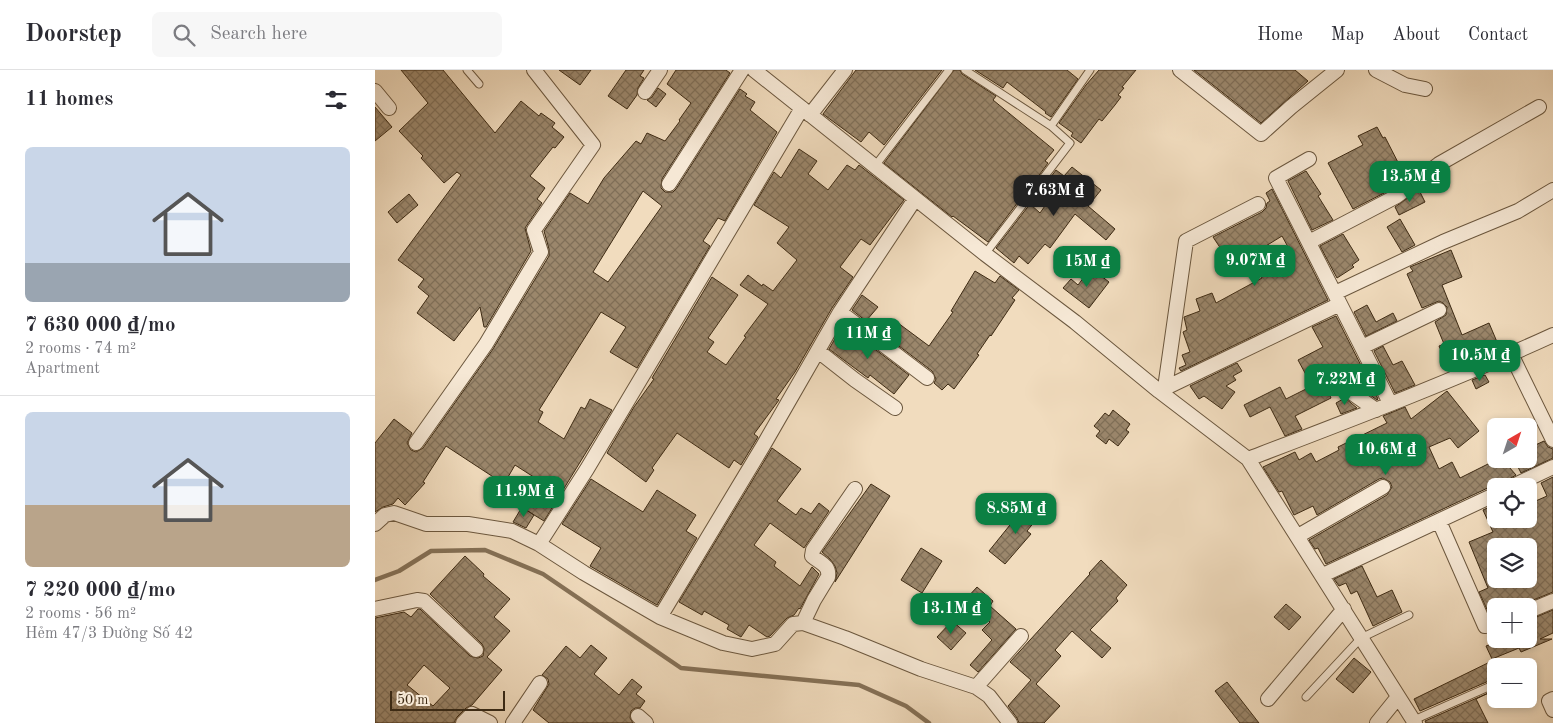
<!DOCTYPE html>
<meta charset="utf-8">
<style>
body{margin:0;font-family:"Old Standard TT",serif;background:#f7f7f7;color:#2b2b33;height:100vh;display:flex;flex-direction:column;font-size:19px;white-space:nowrap}
*{box-sizing:border-box;margin:0}
p{font-size:16px;color:#7c7c81}
.icon{flex:none;width:28px;height:28px;fill:none;stroke:currentColor;stroke-width:2;stroke-linecap:round;stroke-linejoin:round}
.map{position:relative;flex:1;overflow:hidden}
.side{display:flex;flex-direction:column;background:#fff;width:375px}
.side>*{flex:none}
.needle{width:32px;rotate:39deg}
.tools{position:absolute;left:1112px;top:348px;display:grid;gap:10px}
.tools a{display:grid;place-items:center;width:50px;height:50px;border-radius:8px;background:#fff;box-shadow:0 2px 8px #0003;font-size:25px}
.scale{position:absolute;left:15px;bottom:12px;width:115px;box-sizing:border-box;padding-left:5px;border:2px solid #3e2b14;border-top:0;font-size:14px;line-height:18px;white-space:nowrap;color:#3e2b14;-webkit-text-stroke:4px #f6e8d5;paint-order:stroke}
.price{position:absolute;translate:-50% -42px;padding:0 11px;border-radius:10px;background:#0b8043;color:#fff;font-size:16px;line-height:32px;filter:drop-shadow(0 1px 2px #0008)}
.price::after{content:'';position:absolute;left:50%;top:30px;width:15px;height:11px;margin-left:-8px;background:inherit;clip-path:polygon(0 0,100% 0,50% 100%)}
.price.on{background:#222;color:#fff}
ul{padding:0;list-style:none}
li{display:grid;align-content:center;gap:10px;height:265px;padding:0 25px}
li+li{border-top:1px solid #e1e1e2}
li span{display:grid;place-items:center;height:155px;border-radius:8px;color:#555}
li>.icon{margin-inline-start:auto}
span .icon{width:90px;height:90px;fill:#fffc;stroke-width:1}
li b{font-size:21px}
h2{display:flex;justify-content:space-between;align-items:center;height:60px;padding:0 25px;font-size:21px}
header{display:flex;align-items:center;gap:30px;box-sizing:border-box;height:70px;padding:0 25px;background:#fff;border-bottom:1px solid #e1e1e2}
header strong{font-size:24px}
nav{display:flex;gap:28px;margin-inline-start:auto;font-size:18px}
.search{width:350px;height:45px;background:#f7f7f7;display:flex;align-items:center;gap:12px;box-sizing:border-box;padding:0 18px;border-radius:8px;color:#7c7c81;font-size:19px}
main{display:flex;flex:1;min-height:0}
.map>svg:first-child{display:block}
.lines{fill:none;stroke-linecap:round;stroke-linejoin:round}
.stream{stroke:#857157;stroke-width:4.5}
.building{fill:url(#building-cross-hatch);stroke:#3e2b14;fill-rule:evenodd}
.service-casing{stroke:#6b573e;stroke-width:9}
.minor-casing{stroke:#6b573e;stroke-width:16}
.service{stroke:#f6e8d5;stroke-width:7}
.minor{stroke:#f6e8d5;stroke-width:14}
</style>
<header>
<strong>Doorstep</strong>
<div class="search"><svg class="icon" aria-label="search" viewBox="0 0 24 24"><circle cx="10" cy="10" r="6"/><path d="M15 15l6 6"/></svg>Search here</div>
<nav><a>Home</a><a>Map</a><a>About</a><a>Contact</a></nav>
</header>
<main>
<section class="side">
<h2>11 homes<svg class="icon" aria-label="filters" viewBox="0 0 24 24"><path d="M4 7h16M4 17h16"/><circle cx="9" cy="7" r="2"/><circle cx="15" cy="17" r="2"/></svg></h2>
<ul>
<li><span style="background:linear-gradient(#c9d6e8 75%,#9aa5b1 0)"><svg class="icon" aria-label="home" viewBox="0 0 24 24"><path d="M3 11l9-7 9 7M6 9v11h12V9"/></svg></span><div><b>7 630 000 ₫/mo</b><p>2 rooms · 74 m²</p><p>Apartment</p></div></li>
<li><span style="background:linear-gradient(#c9d6e8 60%,#b9a48a 0)"><svg class="icon" aria-label="home" viewBox="0 0 24 24"><path d="M3 11l9-7 9 7M6 9v11h12V9"/></svg></span><div><b>7 220 000 ₫/mo</b><p>2 rooms · 56 m²</p><p>Hẻm 47/3 Đường Số 42</p></div></li>
</ul>
</section>
<div class="map">
<svg width="1178" height="653" viewBox="0 0 1178 653">
<defs>
<pattern id="building-cross-hatch" width="8" height="8" patternUnits="userSpaceOnUse" patternTransform="scale(1.25)"><rect width="8" height="8" fill="#9b876c"/><path d="M0 0l8 8M0 8l8-8" fill="none" stroke="#806f58"/></pattern>
</defs>
<rect width="100%" height="100%" fill="#f1dcbe"/>
<filter id="stains"><feTurbulence type="fractalNoise" baseFrequency=".004" numOctaves="4"/><feColorMatrix values="0 0 0 0 .2 0 0 0 0 .09 0 0 0 0 .02 0 0 0 .5 -.17"/></filter>
<radialGradient id="worn" r=".72"><stop offset=".6" stop-color="#630" stop-opacity="0"/><stop offset="1" stop-color="#630" stop-opacity=".3"/></radialGradient>
<g class="lines">
<path class="stream" d="M0,510l24,-9 32,-20 54,-1 58,24 138,94 178,17 47,21 23,17"/>
</g>
<path class="building" d="M26,0h42l52,63 26,-32 18,15 2,-3 14,10 -3,4 12,10 -9,11 -2,-1 -23,29 15,12 -8,11 5,4 -17,25 6,23 -45,76h-2l-4,-20 -26,34 -37,-28 12,-17 -11,-9 6,-8 -26,-19 63,-85 -4,-3 -13,11 -23,-25 2,-2 -24,-25 29,-28z
M184,0h32l-11,15z
M251,0h18l-4,6 4,2 -6,10 -1,7 -10,14 -19,-13z
M301,0h50l4,3 -68,106 -1,9 4,4h8l3,-3 64,-100 7,5 -2,2 10,6 -5,8 27,22 -52,89 -7,-3 -15,23 7,5 -73,122 -27,-16 16,-25 -25,-15 -62,98 4,2 -5,10 26,17 17,-32 4,2 5,-10 22,11 -68,111 -18,-11 17,-27 -28,-18 -11,19 -58,-38 -23,36 2,1 -20,22 -7,-7 -5,6 -10,3 -8,5v-69l19,-24 18,14 -5,10 4,7 5,2 7,-4 70,-99 56,-93v-7l-5,-18 26,-38 18,11 16,-26 32,-37 5,3 6,-11 18,8 15,-20 -1,-1 12,-17 -24,-19zM268,121l19,15 -54,76 -15,-10z
M481,0h86l-58,75 -15,-13 -8,10 -38,-28z
M579,0h6l2,4 34,22 -3,4 61,50 -9,11 3,2 -11,15 -2,-1 -16,19 2,2 -33,44 -35,-26 -1,1 -68,-54z
M600,0h92l11,9 -27,38 -6,-4 1,-1 -39,-30 -4,6z
M724,0h37l-14,17 2,1 -6,7 3,2 -6,8 -13,16 -3,-2 -18,24 -10,-7 2,-3 -14,-10 27,-38z
M819,0h101l13,11 -47,42z
M283,18l8,6 -10,13 -9,-7 5,-3z
M0,37l17,20 -17,14z
M1002,57l6,11 2,-1 21,41 -14,11 -39,20 -25,-46 35,-18 -5,-9z
M424,79l18,12 -9,13 20,16 19,-25 8,5 4,-5 45,35 -34,45 -9,-6 -21,28 13,10 -21,31 -37,64 -19,27 3,1 -25,34 4,3 -17,28 -7,-5 -5,8 -52,-35 -25,35 2,2 -8,12 -39,-29 27,-46 20,-28 -2,-1 60,-101 26,18 -30,43 6,4 -7,10 19,13 20,-28 -2,-1 24,-32 -28,-19 8,-10 14,11 1,-2 10,7 24,-31 -20,-17 12,-16 -35,-22 20,-33 7,6z
M697,97l29,23 -13,16 27,23 -9,11 -31,-26 -25,34 -5,-4 -17,20 -9,-8 -5,7 -18,-15 34,-44 10,9 14,-20 -9,-8 11,-15 8,6z
M931,101l15,23 -3,2 15,24 -21,10 -24,-49z
M897,119l56,111 -147,71 -2,-3 7,-3 -4,-10 8,-3 -7,-20 4,-2 -3,-13 16,-6 -4,-12 16,-6 4,10 46,-25 -1,-2 1,-1 -18,-28 -17,11 -14,-21 49,-25 4,-4 1,-5 3,-2 -4,-8zM907,166l12,22 -20,11 -13,-20z
M1044,120l6,12 -26,13 -4,-8z
M34,124l9,11 -21,18 -9,-11z
M1025,149l15,26 -13,7 -15,-25z
M968,164l16,26 -7,5 2,2 -17,11 -17,-32z
M1076,180l11,27 -20,8 20,50 27,-12 11,26 -13,5 -2,-3 -36,18 -10,-23 5,-2 -9,-22 11,-7 1,-8 -4,-4 -4,-2 -17,7 -15,-34 6,-3 -3,-4z
M716,198l18,14 -20,26 -26,-20 8,-9 7,6z
M600,201l20,12 5,-7 19,14 -7,8 3,2 -24,36 -1,-1 -13,19 2,1 -25,34 -6,-5 -6,6 -8,-7 2,-4 -4,-8 -45,-34 11,-14 31,23 24,-34 -2,-1z
M487,225l16,12 -12,14 -14,-11z
M992,235l9,17 17,-9 4,8 -31,15 -12,-24z
M961,246l42,83 -1,1 -18,-13 -10,-19 -9,-2 -6,4 -1,6 -10,5 8,17 -36,18 7,13 -17,7 -15,-29 -20,10 -6,-12 36,-18 6,12 26,-13 -14,-26 25,-13 -11,-20z
M468,255l66,50 -15,19 -24,-19 -2,3 -39,-29z
M1008,276l10,19 9,-4 13,24 -20,8 -21,-42z
M862,293l5,8 -9,5 3,4 -10,6 9,6 -13,17 -18,-13 -5,3 -9,-13z
M1110,305l4,7 -13,7 -4,-9z
M1072,321l32,40 -21,17 -8,-10 -21,9 10,22 13,-7 8,16 38,-19h4l14,16 -10,6 -2,5h-12l-166,78 -8,-16 -3,1 -6,-9 78,-45 5,-8 -2,-5 -7,-4 -4,1 -62,36 -4,-9 -19,9 -12,-24 -3,1 -16,-25 32,-15 4,8 12,-7 5,9 23,-12 -1,-3 49,-24 -4,-7 22,-9 6,12z
M970,328l12,10 -16,6 -5,-11z
M738,340l17,14 -4,6 3,2 -11,14 -9,-7 -3,5 -10,-8 4,-5 -6,-5 11,-13 4,3z
M1169,371l4,6 5,2v9l-32,15 -7,-14h15v-11z
M397,378l29,21 -24,32 19,14 5,-7 10,6 8,-11 10,8 -25,37 -34,-25 -16,22 22,17 -2,4 26,20 12,-19 7,7 -19,35 -1,-1 -5,7 -7,3 -17,18 -3,1 -18,-12 -8,12 -14,-8 2,-4 -25,-14 -2,4 -23,-13z
M1178,407v115l-27,11 -4,3h-26v9l-6,1 -11,-24 9,-4 -19,-46 24,-10 -10,-22 13,-6v15h33v-15l18,-8 -6,-13zM1121,476h33v33h-19l-14,5z
M216,409l52,33 14,-22 39,25 -10,16 11,7 -40,67 -67,-39 11,-18 -39,-24z
M496,414l19,12 -55,86 2,-9 -2,-7 -5,-7 -8,-7z
M658,432l10,9 -16,20 4,3 -26,30 -16,-13 25,-31 2,2z
M147,437l12,8 -8,13 -13,-6z
M546,478l21,13 -20,32 -21,-13z
M90,486l19,18 -1,2 27,23 -16,18 16,14 -23,26 15,13 -30,35 -6,3 -9,9 -3,6h-79v-105l29,-6 7,5 7,-8h2l50,47 8,2 5,-2 1,-8 -2,-4 -52,-50zM49,595l26,23 -17,18 -26,-21z
M726,490l26,25 -11,13 2,3 -28,29 21,18 -9,10 -30,-27 -17,19 6,6 -25,28 24,22 -16,17h-25l-2,-5 -9,-12 23,-26 -21,-18 80,-88 -1,-1z
M987,496l15,31 15,-7 10,22 -29,14 -16,-35 -6,3 -5,-11 -7,3 -5,-7z
M602,517l16,14 -3,5 26,23 -38,43 -8,-7 22,-25 -10,-10 8,-8 -25,-22z
M911,534l15,13 -12,13 -15,-13z
M1178,540v23l-13,6h12l-31,13 -2,-4 -27,11 -6,-13 11,-4 -4,-9h3v6h33v-19z
M577,551l14,12 -15,17 -14,-13z
M216,575l16,13 -13,16 25,21 13,-16 10,8 -6,7 9,7 -5,7h-5l-4,3 -1,7 3,5h-84l-16,-13 16,-26 -1,-5 -6,-4 24,-29 14,12z
M979,588l17,14 -18,21 -17,-14z
M1121,589v22l-5,-1 -71,31 -6,-12z
M852,612l32,41h-19l-25,-32z
M1120,620l-19,9 12,24h-62l-1,-2z"/>
<g class="lines">
<defs>
<path id="service" d="M92,0l12,14
M590,0l86,56 19,17 -85,111
M676,56l39,-56
M500,96l74,-96
M931,627l55,-59 48,-23
M1039,650l79,-35"/>
<path id="minor" d="M379,0l231,184 90,68 84,69 89,68 167,264
M805,0l81,64 30,-27 46,-37
M1001,0l29,15 20,4
M0,21l14,17
M270,22l15,-22
M435,45l35,-45
M294,114l73,-114
M934,172l88,-46 42,-32 100,-57
M960,223l108,-51 75,-31 35,-21
M965,234l50,99
M465,242l87,66
M987,277l77,-37
M443,281l37,29 40,28
M1136,284l42,86
M966,305l11,18 24,17
M790,318l21,-147 72,-37
M784,321l181,-87 -64,-126 33,-19
M41,373l70,-99 55,-92 -7,-22 59,-85 -59,-75
M873,389c102,-39 205,-78 305,-124
M1138,416l40,-19
M1064,451l46,105 11,-2
M0,454l10,-9 9,-2 32,11h42l44,7 27,13 45,29 76,44 63,26 29,6 23,-5 18,-20 10,-1 42,15 76,31 55,18 13,9 21,27
M923,466l85,-49
M164,474l48,-75 215,-361
M948,505l173,-81
M0,539l42,-9 7,1 52,49
M1154,541l24,-10
M285,547l103,-171 77,-134 75,-113
M428,553l11,-23 14,-23c2,-12 -8,-14 -16,-21l1,-6 42,-61
M601,617l45,-51
M893,629l76,-90
M1178,629l-4,2 4,9
M263,646l8,7
M88,653l9,-9 18,9
M138,653l27,-40
M1002,653l21,-26"/>
</defs>
<use href="#service" class="service-casing"/>
<use href="#minor" class="minor-casing"/>
<use href="#service" class="service"/>
<use href="#minor" class="minor"/>
</g>
<rect width="100%" height="100%" filter="url(#stains)"/>
<rect width="100%" height="100%" fill="url(#worn)"/>
</svg>
<div class="tools">
<a><svg class="needle" viewBox="-14 -14 28 28"><path d="M0-13l5 13h-10z" fill="#e53935"/><path d="M0 13l5-13h-10z" fill="#7c7c81"/></svg></a>
<a><svg class="icon" aria-label="locate" viewBox="0 0 24 24"><circle cx="12" cy="12" r="6"/><path d="M12 2v4M12 18v4M2 12h4M18 12h4"/></svg></a>
<a><svg class="icon" aria-label="layers" viewBox="0 0 24 24"><path d="M12 4l9 5-9 5-9-5zM3 14l9 5 9-5"/></svg></a>
<a>+</a>
<a>−</a>
</div>
<div class="scale">50 m</div>
<b class="price" style="left:1035px;top:133px">13.5M ₫</b>
<b class="price on" style="left:679px;top:147px">7.63M ₫</b>
<b class="price" style="left:880px;top:217px">9.07M ₫</b>
<b class="price" style="left:712px;top:218px">15M ₫</b>
<b class="price" style="left:493px;top:290px">11M ₫</b>
<b class="price" style="left:1105px;top:312px">10.5M ₫</b>
<b class="price" style="left:970px;top:336px">7.22M ₫</b>
<b class="price" style="left:1011px;top:406px">10.6M ₫</b>
<b class="price" style="left:149px;top:448px">11.9M ₫</b>
<b class="price" style="left:641px;top:465px">8.85M ₫</b>
<b class="price" style="left:576px;top:565px">13.1M ₫</b>
</div>
</main>
